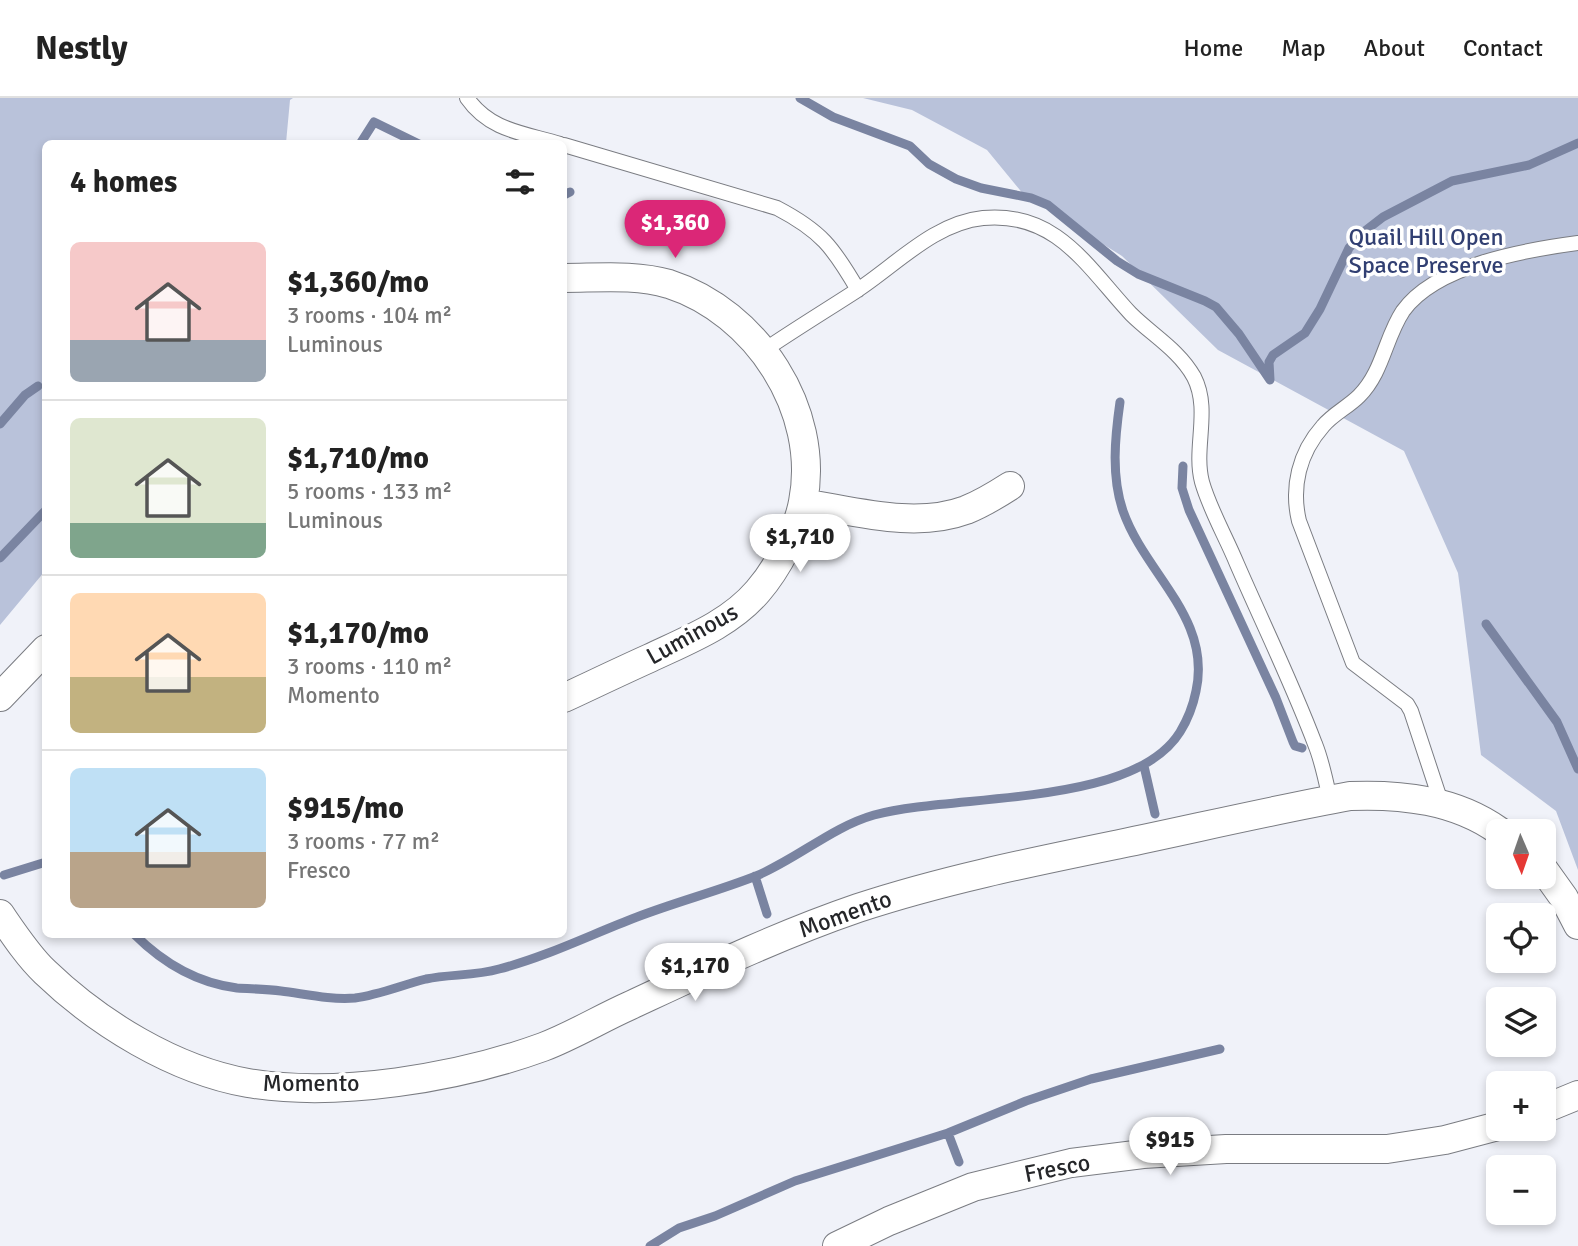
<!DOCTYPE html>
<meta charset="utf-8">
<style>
body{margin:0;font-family:Signika,sans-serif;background:#f2f2f2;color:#222;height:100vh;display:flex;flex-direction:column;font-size:26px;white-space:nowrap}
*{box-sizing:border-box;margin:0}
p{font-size:23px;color:#767676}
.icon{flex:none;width:38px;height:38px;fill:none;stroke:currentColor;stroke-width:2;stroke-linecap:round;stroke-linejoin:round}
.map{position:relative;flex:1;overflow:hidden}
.details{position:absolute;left:42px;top:42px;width:525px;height:798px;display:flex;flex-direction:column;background:#fff;border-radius:10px;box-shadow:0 4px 10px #0003}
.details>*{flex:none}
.needle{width:46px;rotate:178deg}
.fabs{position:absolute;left:1486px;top:721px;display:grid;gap:14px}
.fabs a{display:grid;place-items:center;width:70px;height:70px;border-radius:10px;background:#fff;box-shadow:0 4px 10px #0003;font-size:35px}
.price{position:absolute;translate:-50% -60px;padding:0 16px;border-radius:24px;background:#fff;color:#222;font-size:23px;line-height:46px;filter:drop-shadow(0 2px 4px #0008)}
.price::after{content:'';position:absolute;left:50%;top:42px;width:21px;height:16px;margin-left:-10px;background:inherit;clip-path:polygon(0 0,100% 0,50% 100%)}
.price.active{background:#db2777;color:#fff}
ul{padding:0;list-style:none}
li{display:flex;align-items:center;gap:21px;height:175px;padding:0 28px}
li+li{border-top:2px solid #e0e0e0}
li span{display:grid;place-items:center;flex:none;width:196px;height:140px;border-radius:10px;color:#555}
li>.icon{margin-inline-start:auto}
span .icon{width:84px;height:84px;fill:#fffc;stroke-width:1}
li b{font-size:30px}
h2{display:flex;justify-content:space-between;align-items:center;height:84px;padding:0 28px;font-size:30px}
header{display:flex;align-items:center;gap:42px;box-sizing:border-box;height:98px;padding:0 35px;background:#fff;border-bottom:2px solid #e0e0e0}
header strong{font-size:33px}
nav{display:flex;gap:38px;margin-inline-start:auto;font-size:24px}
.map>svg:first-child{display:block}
.green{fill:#b9c2da}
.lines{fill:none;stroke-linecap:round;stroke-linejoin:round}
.stream{stroke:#7a84a1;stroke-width:9}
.service-casing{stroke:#7a7c82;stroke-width:16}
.minor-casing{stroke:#7a7c82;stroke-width:30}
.service{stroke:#fff;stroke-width:14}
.minor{stroke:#fff;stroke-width:28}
.labels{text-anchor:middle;stroke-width:7;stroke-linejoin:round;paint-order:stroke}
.park-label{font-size:24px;fill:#313f72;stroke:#fff}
.street-label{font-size:24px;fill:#252629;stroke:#fff}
</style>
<header>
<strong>Nestly</strong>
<nav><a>Home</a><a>Map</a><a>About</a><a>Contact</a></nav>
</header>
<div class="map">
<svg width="1578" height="1148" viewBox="0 0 1578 1148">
<rect width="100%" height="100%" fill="#f0f2f9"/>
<path class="green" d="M0,0h293l-3,2 -4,43 -240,1 -1,427 -45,54z
M863,0h715v772l-22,-59 -75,-56 -23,-182 -54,-122 -186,-101 -96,-94 -98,-61 -37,-45 -75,-40z"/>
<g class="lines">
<path class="stream" d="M800,0l33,19 77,29 19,18 27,15 25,9 50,10 17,7 69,56 21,13 67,27 11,6 23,27 31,46 -1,-18 4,-7 32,-22 15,-24 29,-61 12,-14 22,-17 69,-36 77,-16 49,-22
M360,46l14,-22 45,22
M564,97l6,-3
M0,326l25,-29 13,-9
M1183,368l-1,22 7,22 87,188 17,44 2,4 7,2
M0,460l46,-48
M1486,526l71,98 21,47
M1144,668l11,48
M4,777l42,-13
M755,778l12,38
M134,836c28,28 63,49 103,54 15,1 30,1 44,3 24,3 49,9 74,7 24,-3 47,-13 71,-19 24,-5 49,-3 73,-10 47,-12 93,-35 138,-52 39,-15 81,-26 119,-41 41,-17 76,-49 118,-61 80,-22 259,-7 306,-83 8,-13 13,-26 16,-41 16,-73 -51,-117 -73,-180 -12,-35 -8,-74 -3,-109
M948,1035l11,29
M650,1148l29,-18 36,-12 80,-35 153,-48 78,-32 65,-22 129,-30"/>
<defs>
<path id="service" d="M467,0c23,33 57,35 93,46
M564,47l213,63c44,23 56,39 81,82
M763,253c31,-21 62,-40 93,-60 40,-26 78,-68 127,-73 74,-7 105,50 148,96 21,21 48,36 63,63 17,33 -1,71 8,105 8,28 24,55 35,82 26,60 55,119 78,180 7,17 11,37 15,56
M1442,707l-31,-94 -4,-7 -54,-41 -54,-142c-8,-34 0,-68 24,-95 10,-12 25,-19 36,-30 24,-24 26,-58 44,-85 33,-46 122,-61 175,-68"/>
<path id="minor" d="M564,180c34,0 71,-4 105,6 87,28 152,126 134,218 -5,28 -26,67 -45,89 -28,33 -70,49 -108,67 -29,13 -58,27 -86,40
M803,405c52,8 112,26 163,7 15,-6 30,-15 44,-24
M0,599l46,-48
M1544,772l20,28 14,27
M0,816c13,19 28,42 45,58 53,51 129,98 203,111 89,15 210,-5 295,-36 29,-11 57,-28 86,-41 75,-35 150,-71 229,-98 85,-28 174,-46 262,-64 77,-16 153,-34 230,-48 52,-2 106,4 149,35
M1544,1011l34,-14
M837,1148l52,-25 84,-34 98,-24 72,-9 83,-5h161l58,-9 53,-14"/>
</defs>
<use href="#service" class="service-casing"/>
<use href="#minor" class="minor-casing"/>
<use href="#service" class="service"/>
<use href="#minor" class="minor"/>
</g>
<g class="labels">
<g class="park-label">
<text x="1426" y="147">Quail Hill Open<tspan x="1426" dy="28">Space Preserve</tspan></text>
</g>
<g class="street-label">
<text transform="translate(692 536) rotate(-29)" y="8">Luminous</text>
<text transform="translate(845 816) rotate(-20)" y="8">Momento</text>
<text x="311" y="993">Momento</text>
<text transform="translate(1057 1070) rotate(-11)" y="8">Fresco</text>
</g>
</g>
</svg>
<div class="fabs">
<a><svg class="needle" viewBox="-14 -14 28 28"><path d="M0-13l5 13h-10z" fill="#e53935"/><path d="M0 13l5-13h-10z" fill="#767676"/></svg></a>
<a><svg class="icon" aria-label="locate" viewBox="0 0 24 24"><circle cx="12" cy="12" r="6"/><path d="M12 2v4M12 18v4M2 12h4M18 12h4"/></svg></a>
<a><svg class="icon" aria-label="layers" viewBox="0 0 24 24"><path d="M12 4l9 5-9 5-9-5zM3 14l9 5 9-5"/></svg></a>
<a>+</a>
<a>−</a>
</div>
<b class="price active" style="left:675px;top:162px">$1,360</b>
<b class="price" style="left:800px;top:476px">$1,710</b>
<b class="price" style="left:695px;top:905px">$1,170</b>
<b class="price" style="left:1170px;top:1079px">$915</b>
<section class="details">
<h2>4 homes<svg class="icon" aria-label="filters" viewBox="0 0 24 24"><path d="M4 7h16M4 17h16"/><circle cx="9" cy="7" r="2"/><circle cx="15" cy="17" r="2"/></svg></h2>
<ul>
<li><span style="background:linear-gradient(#f6c9c9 70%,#9aa5b1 0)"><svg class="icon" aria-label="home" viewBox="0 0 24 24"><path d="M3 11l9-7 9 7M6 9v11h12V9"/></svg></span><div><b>$1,360/mo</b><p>3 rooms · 104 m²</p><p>Luminous</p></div></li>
<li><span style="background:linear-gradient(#dfe7d0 75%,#7fa58c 0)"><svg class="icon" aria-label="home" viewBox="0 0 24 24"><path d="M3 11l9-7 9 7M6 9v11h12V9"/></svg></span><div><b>$1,710/mo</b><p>5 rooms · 133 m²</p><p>Luminous</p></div></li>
<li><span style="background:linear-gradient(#ffd9b3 60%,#c2b280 0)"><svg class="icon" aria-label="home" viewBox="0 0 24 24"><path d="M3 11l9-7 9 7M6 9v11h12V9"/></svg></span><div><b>$1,170/mo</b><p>3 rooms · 110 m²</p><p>Momento</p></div></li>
<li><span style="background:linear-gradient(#bfe0f5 60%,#b9a48a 0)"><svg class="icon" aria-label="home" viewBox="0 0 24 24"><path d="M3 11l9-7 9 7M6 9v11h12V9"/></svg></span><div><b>$915/mo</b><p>3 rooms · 77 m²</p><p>Fresco</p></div></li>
</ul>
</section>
</div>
